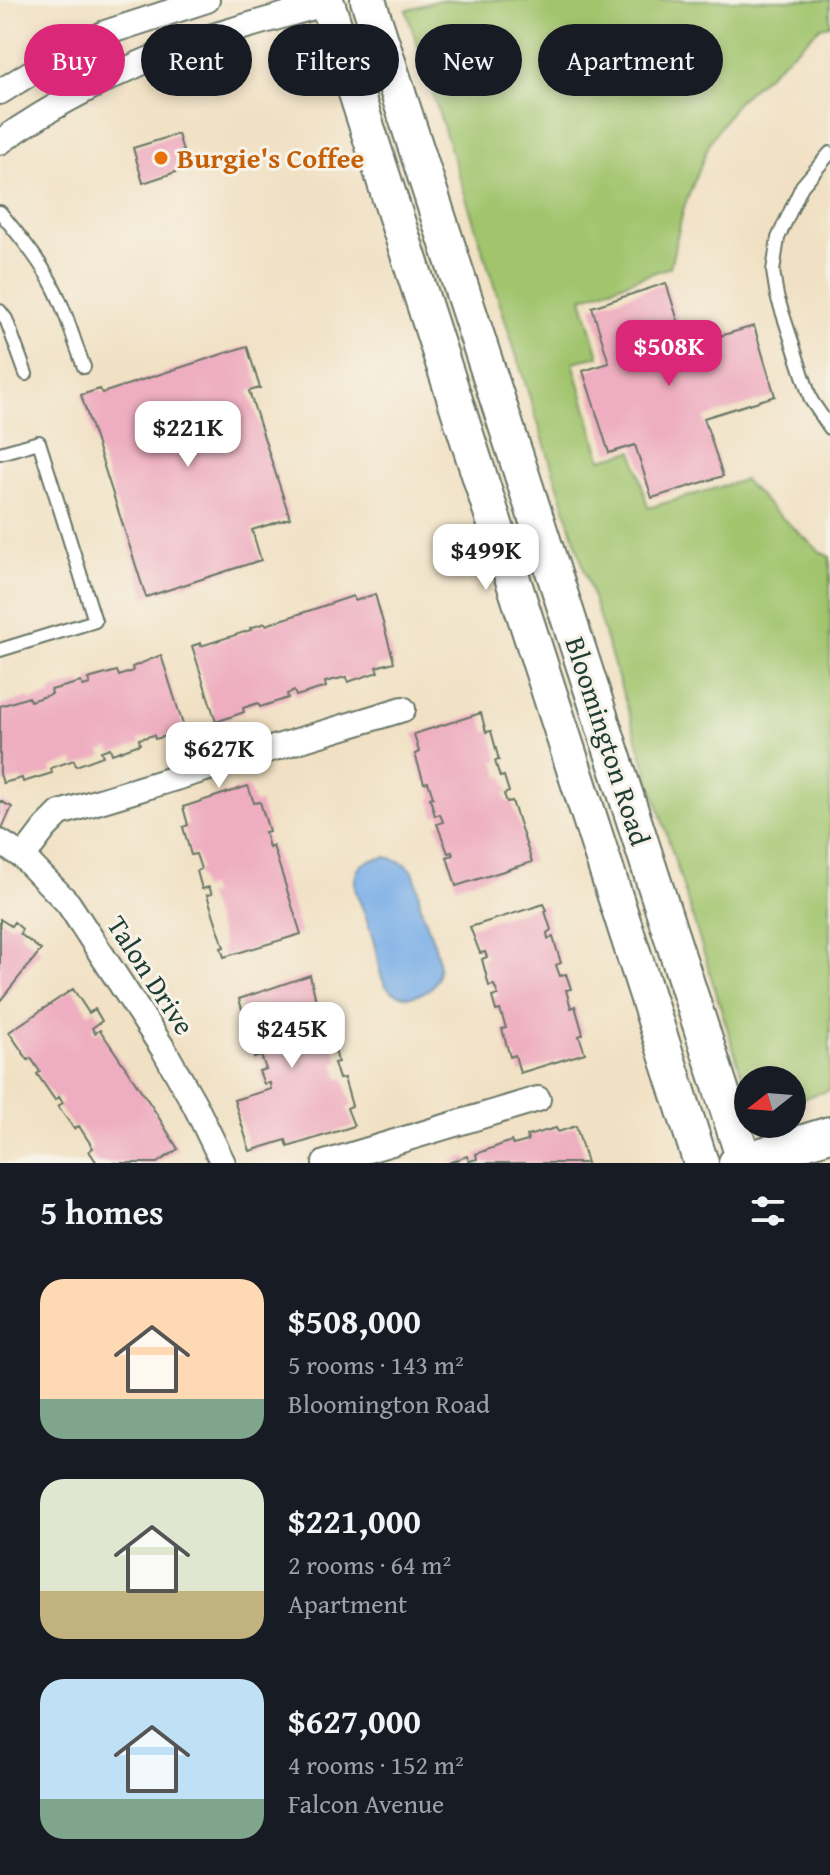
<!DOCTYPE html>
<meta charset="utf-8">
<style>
body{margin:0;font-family:"Gentium Book Plus",serif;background:#242831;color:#f1f3f6;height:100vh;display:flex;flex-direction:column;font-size:30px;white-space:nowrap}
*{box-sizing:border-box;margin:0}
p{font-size:26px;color:#9ea1a6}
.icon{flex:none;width:44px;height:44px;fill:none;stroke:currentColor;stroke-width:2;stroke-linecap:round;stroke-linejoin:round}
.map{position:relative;height:1163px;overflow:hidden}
.sheet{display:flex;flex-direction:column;background:#171b24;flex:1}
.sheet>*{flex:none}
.banner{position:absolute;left:24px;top:24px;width:782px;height:72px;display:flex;gap:16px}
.needle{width:52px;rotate:253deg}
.fabs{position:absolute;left:734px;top:1066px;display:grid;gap:16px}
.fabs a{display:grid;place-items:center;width:72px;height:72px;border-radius:50%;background:#171b24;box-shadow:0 4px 12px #0003;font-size:40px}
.price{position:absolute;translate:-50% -68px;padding:0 18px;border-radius:16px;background:#fff;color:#222;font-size:26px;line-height:52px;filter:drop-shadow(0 2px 4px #0008)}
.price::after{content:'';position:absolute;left:50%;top:48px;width:24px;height:18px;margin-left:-12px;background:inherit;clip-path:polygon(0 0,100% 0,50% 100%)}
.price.selected{background:#db2777;color:#fff}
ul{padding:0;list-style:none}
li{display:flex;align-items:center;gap:24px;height:200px;padding:0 40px}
li span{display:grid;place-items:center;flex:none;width:224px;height:160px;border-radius:24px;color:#555}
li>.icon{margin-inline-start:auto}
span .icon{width:96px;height:96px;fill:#fffc;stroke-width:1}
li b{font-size:34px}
h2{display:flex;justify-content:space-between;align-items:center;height:96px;padding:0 40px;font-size:34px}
.pill{padding:0 28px;border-radius:36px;background:#171b24;box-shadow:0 4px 12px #0003;font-size:28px;line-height:72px}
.pill.selected{background:#db2777;color:#fff}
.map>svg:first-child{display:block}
.green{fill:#a1c46d;stroke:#608050;stroke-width:2}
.water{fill:#7aaee7;stroke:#4c768e;stroke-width:2}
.building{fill:#eeadc0}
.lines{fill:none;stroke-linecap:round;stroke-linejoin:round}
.lane-casing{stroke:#687666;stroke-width:16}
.street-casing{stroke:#687666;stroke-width:28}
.secondary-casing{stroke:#687666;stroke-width:38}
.lane{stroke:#fff;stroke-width:12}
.street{stroke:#fff;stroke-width:24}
.secondary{stroke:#fff;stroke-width:34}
.food-dot{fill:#e8710a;stroke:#f7f3e8;stroke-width:3}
.labels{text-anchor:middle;stroke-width:6;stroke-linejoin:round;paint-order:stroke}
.food-label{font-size:28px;font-weight:bold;fill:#c56008;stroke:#f7f3e8;text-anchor:start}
.street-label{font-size:28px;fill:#1f3d34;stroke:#f7f3e8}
</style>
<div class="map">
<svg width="830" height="1163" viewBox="0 0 830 1163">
<rect width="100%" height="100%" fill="#f7f3e8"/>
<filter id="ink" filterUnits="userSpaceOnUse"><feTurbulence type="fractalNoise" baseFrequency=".0125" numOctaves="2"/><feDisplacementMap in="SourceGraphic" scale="16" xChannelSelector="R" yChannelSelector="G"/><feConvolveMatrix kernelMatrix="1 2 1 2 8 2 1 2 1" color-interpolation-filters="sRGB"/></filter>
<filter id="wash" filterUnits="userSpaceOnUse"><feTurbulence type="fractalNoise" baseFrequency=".006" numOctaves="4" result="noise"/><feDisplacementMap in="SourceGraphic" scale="32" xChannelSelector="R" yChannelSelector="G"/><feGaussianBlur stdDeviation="1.8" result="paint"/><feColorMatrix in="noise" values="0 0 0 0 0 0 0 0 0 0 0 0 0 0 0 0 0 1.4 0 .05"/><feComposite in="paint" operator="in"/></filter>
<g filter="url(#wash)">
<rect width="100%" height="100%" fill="#f1e1c4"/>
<path class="green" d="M439,0h391v25l-9,2 -84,75 -27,40 -26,65 -14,60 -88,31 17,58 -26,6 28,97 32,-8 15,57 96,-28 28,29 50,44 8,4v533l-38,12v-22h-44v15l-194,-622 -148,-463z"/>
<path class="water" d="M387,857c10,3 20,6 26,15 4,7 6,27 8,36 6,20 31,64 8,81 -8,5 -14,8 -23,7 -30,-3 -25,-31 -32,-53 -2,-9 -6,-19 -9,-29 -6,-15 -16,-30 -6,-46 6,-9 19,-9 28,-11z"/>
<g id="blocks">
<path class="building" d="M178,134l10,34 -45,15 -10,-35z
M666,283l20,63 68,-20 21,70 -71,22 19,58 -71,22 -17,-53 -26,8 -26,-82 26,-8 -17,-56z
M247,346l13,42 -11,3 41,127 -38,12 9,30 -115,37 -65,-202 19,-6 2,4z
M375,594l19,68 -18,5 2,5 -30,10 -2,-5 -21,5 1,5 -30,9 -2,-5 -7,3 1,4 -28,9 -2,-4 -15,5 1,4 -28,10 -24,-76 9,-3v3l50,-16 -1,-2 15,-5 1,2 87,-29 2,5z
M161,655l24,76 -30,8 -1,-4 -15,4 1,5 -28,10 -2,-6 -9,3 2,5 -27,10 -2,-6 -23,8 1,5 -29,9 -1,-4 -19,5 -3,-9v-68l29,-9 1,4 22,-7 -1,-4 30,-8 2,4 7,-2 -2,-5 29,-8 2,5 14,-5 -1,-4z
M481,713l5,19 5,-1 8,29 -4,1 5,16 4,-1 5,16 -5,2 3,8 5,-1 20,61 -76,24 -9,-29 6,-2 -1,-3 -4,1 -11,-29 6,-2 -3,-8 -5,2 -5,-18 3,-1 -5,-15 -4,1 -9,-29 4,-2 -5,-18z
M248,786l6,17 6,-1 9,29 -4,1 4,16 4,-2 28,88 -77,23 -3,-9 3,-1 -17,-52 5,-1 -3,-7 -7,2 -5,-18 4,-2 -5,-15 -5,1 -8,-28 5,-2 -5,-18z
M0,801l12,6 -12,26z
M544,904l3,6 -2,1 6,19 -4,3 1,6 5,-2 8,26 -5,2 4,11 6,-2 5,15 -5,1 5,18 4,-2 8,28 -4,2 6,17 -65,20 -5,-18 -5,2 -8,-28 4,-1 -6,-18 -4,1 -4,-14 6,-2 -4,-10 -5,1 -7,-27 5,-2 -2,-5 -5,1 -10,-26z
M0,919l11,7 3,-4 8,7 -2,5 21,16 -41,51z
M310,975l7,30 -3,1 2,5 3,-2 8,28 -3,1 3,9 7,-2 4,17 -4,1 5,16 5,-1 8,28 -5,2 7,18 -66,21 -2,-7 -36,11 -16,-51 37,-11 -1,-6 -6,1 -5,-13 7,-2 -5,-13 -7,2 -3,-20 3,-3 -4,-9h-3l-8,-27z
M73,989l16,24 6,-4 7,12 -10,7 3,5 5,-3 53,78 25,41 -21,14h-60l-8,-12 4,-3 -14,-22 -5,3 -16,-23 5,-3 -4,-6 -4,3 -18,-26 3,-2 -9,-14 -3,2 -19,-28z
M576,1126l11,37h-139l19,-7 2,5 8,-2 -1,-5 35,-13 2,4 15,-4 -1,-5 29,-8 2,4z"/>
</g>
</g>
<g filter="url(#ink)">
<use href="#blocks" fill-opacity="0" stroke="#687666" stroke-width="2"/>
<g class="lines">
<defs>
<path id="lane" d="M830,153l-28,33 -24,52 -5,33 4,25 34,104 19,28
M0,212c20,25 41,49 55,78 12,24 19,52 29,77
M0,311l6,8 20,55
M0,453l39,-11 56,179 -95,29"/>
<path id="street" d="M0,92l40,-25 65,-34 102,-33
M0,142c51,-37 126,-75 185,-97 47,-16 95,-28 142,-42
M0,842l23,15 45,46 96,147 31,55 28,58
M23,857l22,-29 15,-15 343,-104
M325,1163l213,-64"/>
<path id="secondary" d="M326,0l375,1163
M368,0l377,1163
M736,1163l94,-29"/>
</defs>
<use href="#lane" class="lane-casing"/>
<use href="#street" class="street-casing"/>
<use href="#secondary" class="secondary-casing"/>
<use href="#lane" class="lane"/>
<use href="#street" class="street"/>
<use href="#secondary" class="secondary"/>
</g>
</g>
<circle class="food-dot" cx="161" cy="158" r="8"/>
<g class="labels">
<g class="food-label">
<text x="177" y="168">Burgie's Coffee</text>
</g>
<g class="street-label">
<text transform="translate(608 741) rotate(72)" y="10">Bloomington Road</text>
<text transform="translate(151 975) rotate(57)" y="10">Talon Drive</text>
</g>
</g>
</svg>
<div class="fabs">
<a><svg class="needle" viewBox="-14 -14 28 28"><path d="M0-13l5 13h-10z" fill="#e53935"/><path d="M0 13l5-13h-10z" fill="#9ea1a6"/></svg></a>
</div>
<b class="price selected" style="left:669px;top:388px">$508K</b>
<b class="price" style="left:188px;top:469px">$221K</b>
<b class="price" style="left:486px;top:592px">$499K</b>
<b class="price" style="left:219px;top:790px">$627K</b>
<b class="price" style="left:292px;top:1070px">$245K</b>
<div class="banner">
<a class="pill selected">Buy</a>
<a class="pill">Rent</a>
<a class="pill">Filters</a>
<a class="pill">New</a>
<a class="pill">Apartment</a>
</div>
</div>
<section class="sheet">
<h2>5 homes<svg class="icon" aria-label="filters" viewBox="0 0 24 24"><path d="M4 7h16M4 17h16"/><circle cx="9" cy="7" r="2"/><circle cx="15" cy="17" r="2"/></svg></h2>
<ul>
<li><span style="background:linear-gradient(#ffd9b3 75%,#7fa58c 0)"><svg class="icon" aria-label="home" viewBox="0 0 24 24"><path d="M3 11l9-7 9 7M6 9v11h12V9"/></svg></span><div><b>$508,000</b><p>5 rooms · 143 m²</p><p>Bloomington Road</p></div></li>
<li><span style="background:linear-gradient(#dfe7d0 70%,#c2b280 0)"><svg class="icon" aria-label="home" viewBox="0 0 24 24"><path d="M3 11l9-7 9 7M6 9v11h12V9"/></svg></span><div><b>$221,000</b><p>2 rooms · 64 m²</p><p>Apartment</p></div></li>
<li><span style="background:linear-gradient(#bfe0f5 75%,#7fa58c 0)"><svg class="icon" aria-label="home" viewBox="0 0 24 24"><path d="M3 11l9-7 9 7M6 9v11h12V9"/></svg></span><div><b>$627,000</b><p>4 rooms · 152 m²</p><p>Falcon Avenue</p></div></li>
</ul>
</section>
